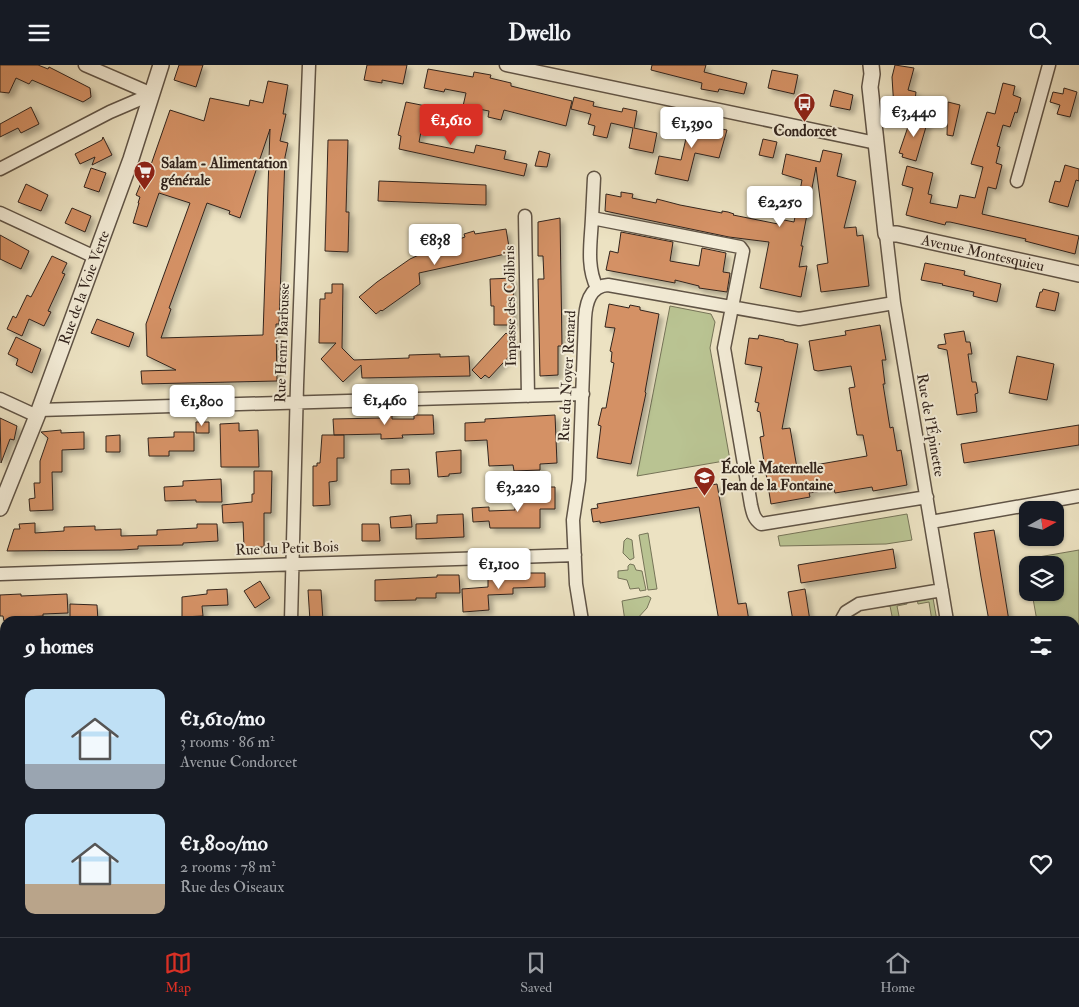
<!DOCTYPE html>
<meta charset="utf-8">
<style>
body{margin:0;font-family:"IM FELL Double Pica",serif;background:#20242c;color:#f1f3f6;height:100vh;display:flex;flex-direction:column;font-size:19px;white-space:nowrap}
*{box-sizing:border-box;margin:0}
p{font-size:16px;color:#9ea1a6}
.icon{flex:none;width:28px;height:28px;fill:none;stroke:currentColor;stroke-width:2;stroke-linecap:round;stroke-linejoin:round}
.map{position:relative;flex:1;overflow:hidden}
.details{position:absolute;left:0px;top:551px;width:1080px;height:321px;display:flex;flex-direction:column;background:#171b24;border-radius:15px 15px 0 0;box-shadow:0 1px 4px #0004}
.details>*{flex:none}
.needle{width:32px;rotate:82deg}
.fabs{position:absolute;left:1019px;top:436px;display:grid;gap:10px}
.fabs a{display:grid;place-items:center;width:45px;height:45px;border-radius:10px;background:#171b24;box-shadow:0 1px 4px #0004;font-size:25px}
.price{position:absolute;translate:-50% -42px;padding:0 11px;border-radius:5px;background:#fff;color:#222;font-size:16px;line-height:32px;filter:drop-shadow(0 1px 2px #0008)}
.price::after{content:'';position:absolute;left:50%;top:30px;width:15px;height:11px;margin-left:-8px;background:inherit;clip-path:polygon(0 0,100% 0,50% 100%)}
.price.on{background:#d93025;color:#fff}
ul{padding:0;list-style:none}
li{display:flex;align-items:center;gap:15px;height:125px;padding:0 25px}
li span{display:grid;place-items:center;flex:none;width:140px;height:100px;border-radius:10px;color:#555}
li>.icon{margin-inline-start:auto}
span .icon{width:60px;height:60px;fill:#fffc;stroke-width:1}
li b{font-size:21px}
h2{display:flex;justify-content:space-between;align-items:center;height:60px;padding:0 25px;font-size:21px}
header{display:flex;justify-content:space-between;align-items:center;height:65px;padding:0 25px;background:#171b24;font-size:22px;font-weight:700}
.tab-bar{display:flex;justify-content:space-around;align-items:center;height:70px;border-top:1px solid #363941;background:#171b24;font-size:14px;color:#9ea1a6}
.tab-bar a{display:grid;justify-items:center;gap:2px}
.tab-bar .on{color:#d93025}
.map>svg:first-child{display:block}
.green{fill:#b9c392;stroke:#767458}
.building{fill:#d49165;stroke:#32241d;fill-rule:evenodd;filter:url(#shadow)}
.lines{fill:none;stroke-linecap:round;stroke-linejoin:round}
.minor-casing{stroke:#605446;stroke-width:15}
.tertiary-casing{stroke:#605446;stroke-width:18}
.minor{stroke:#f3ecd7;stroke-width:12}
.tertiary{stroke:#f3ecd7;stroke-width:15}
.labels{text-anchor:middle;stroke-width:4;stroke-linejoin:round;paint-order:stroke}
.poi-label{font-size:15px;font-weight:bold;fill:#32241d;stroke:#f3ecd7;text-anchor:start}
.street-label{font-size:15px;fill:#32241d;stroke:#f3ecd7}
</style>
<header><svg class="icon" aria-label="menu" viewBox="0 0 24 24"><path d="M4 6h16M4 12h16M4 18h16"/></svg>Dwello<svg class="icon" aria-label="search" viewBox="0 0 24 24"><circle cx="10" cy="10" r="6"/><path d="M15 15l6 6"/></svg></header>
<div class="map">
<svg width="1079" height="872" viewBox="0 0 1079 872">
<defs>
<filter id="shadow"><feDropShadow dx="4" dy="4" stdDeviation="2.5" flood-color="#0004"/></filter>
</defs>
<rect width="100%" height="100%" fill="#ece2c2"/>
<filter id="stains"><feTurbulence type="fractalNoise" baseFrequency=".004" numOctaves="4"/><feColorMatrix values="0 0 0 0 .2 0 0 0 0 .09 0 0 0 0 .02 0 0 0 .5 -.17"/></filter>
<radialGradient id="worn" r=".72"><stop offset=".6" stop-color="#630" stop-opacity="0"/><stop offset="1" stop-color="#630" stop-opacity=".3"/></radialGradient>
<path class="green" d="M670,241l41,8 4,8 -5,26 20,112 -93,16z
M907,449l5,26 -26,4 -106,2 -2,-10z
M648,468l9,56 -9,1 -9,-55z
M627,473l5,2 2,18 -4,2 -7,-7 1,-12z
M1079,485v204l-4,1v-134h-38l-5,-28h23v-28h-27l-1,-6z
M630,499l4,1 2,5 6,1 4,19 -6,1 -1,-3 -9,1 -3,-9 -9,-2v-7l10,-1v-4z
M648,531l3,2 -4,10 -12,13h-10l-3,-20z
M923,533l1,2 9,-2 4,23h-5l-3,-19 -11,2 -1,-5z
M906,534l1,5 -10,2 3,15h-7l-3,-15 -10,1 -1,-4z"/>
<path class="building" d="M0,0h38l10,4 1,-2 41,21 1,9 -8,5 -51,-22 -3,4 -13,-6 -7,15 -9,-1z
M179,0h24l-7,22 -22,-7z
M367,0h40l-4,19 -21,-4v3l-18,-3z
M652,0h54l-2,7 43,11 -3,11 -25,-5 -1,3 -17,-3 1,-6 -51,-13z
M895,0l19,3 -6,22 8,2 -2,16 -20,1 -2,-32z
M428,4l45,8 1,-5 17,3 -1,3 21,5v3l61,15 -6,25 -62,-16 -3,10 -13,-3 1,-6 -26,-5 3,-13 -21,-4 -1,3 -20,-4z
M772,5l26,5 -4,19 -26,-6z
M268,16l20,4 -5,29h3l-6,27 8,2 -3,14 -6,167h-3l1,57 -135,3 -1,-13 35,-1 -29,-14 -1,-32 44,-121 -31,-10 -12,34 -14,-4 6,-20h-1l2,-6 -4,-2 7,-17 3,1 24,-69 34,11 6,-23 39,8 1,-6 13,3zM270,64l-7,206 -102,3 10,-29 -2,-1 38,-105 23,8 -1,3 11,4z
M1003,18l12,3 -2,9 8,3 -4,15 -2,-1 -5,15 -7,-2 -6,21 3,1 -4,16 6,2 -6,24 -8,-2 -6,27 97,22 -4,18 -50,-13 1,-2 -76,-17h-4l-1,3 -39,-10 7,-27 -11,-3 5,-19 26,7 -5,21 4,1 -2,8 27,5 3,-13 15,3 8,-31 -12,-3 16,-52 8,2z
M1064,23l13,4 -7,25 -13,-3 3,-9 -10,-3 3,-10 10,2z
M834,25l19,5 -3,15 -20,-4z
M574,32l20,5 -1,4 29,6 1,-4 14,3 -3,17 23,5 -4,20 -24,-5 4,-20 -22,-5 -4,15 -14,-3 2,-9 -7,-2 3,-10 -20,-5z
M406,37l20,4 -7,36 55,11 2,-8 30,6 -2,8 23,5 -3,12 -125,-27 2,-13 -3,-1z
M948,37l12,3 -7,31 -6,-1z
M31,42l8,17 -18,9 -3,-5 -18,9v-13z
M912,50l16,5 -12,41 -14,-4 1,-3 -4,-1z
M676,53l15,3 -1,2 37,7 -8,28 -24,-5 -7,28 -33,-7 4,-18 22,4 6,-26 -14,-3z
M103,72l9,18 -20,10 3,-8 -15,7 -5,-10 27,-14z
M763,74l14,3 -4,16 -14,-3z
M328,75h20l-2,72h3l-1,40 -23,-1z
M823,85l19,4 -5,22 19,5 -12,47 12,-1 1,9 6,-1 6,51 -48,6 -4,-27 11,-2 -12,-96 -15,79h2l-4,21 8,-1 -6,31 -41,-9 9,-46 -40,-5 -124,-26 1,-17 15,3v-5l12,2 -1,4 24,5 1,-4 23,6 42,8v-2l6,1 6,2 -1,1 45,9 1,-5 15,3 8,-42 -20,-6 4,-20 34,8z
M539,86l11,3 -3,13 -12,-1z
M1065,100l14,4v12l-3,-1 -8,27 -19,-5 6,-21 5,1z
M91,103l15,5 -7,19 -15,-5z
M379,116l107,4v20l-108,-4z
M26,119l22,11 -7,16 -23,-9z
M72,143l19,8 -6,16 -20,-9z
M560,153l2,128h-4v29l-18,1 -2,-97h6l-1,-23h-5v-34z
M506,164l4,24 -91,20 1,11 -38,27 -1,-1 -5,4 -17,-17 18,-15 33,-23 22,-10v-4l9,-3 1,3 23,-8 -1,-3 10,-3 1,3z
M621,167l52,10 -3,19 29,5 3,-18 24,5 -3,19 7,1 -3,19 -28,-4v-2l-24,-6v3l-69,-13 4,-19 8,2z
M0,170l29,16 -8,18 -21,-10z
M52,191l15,7 -5,10 3,1 -17,37 3,1 -7,14 -15,-7 -7,17 -15,-7 6,-13 3,2 11,-23 4,2z
M925,198l40,8 -1,4 37,9 -4,18 -24,-6 1,-4 -32,-7 1,-1 -22,-4z
M513,213l1,47h-20v-19h-3l-1,-27z
M332,219h11l-1,64 12,12 55,-2v-3l31,-1v3l29,-1 1,20 -108,2 -1,-13 -18,17 -22,-23 15,-16h-17l1,-44h5v-6h7z
M1043,224l16,4 -4,18 -19,-4 4,-15h2z
M609,239l20,4 1,-3 10,2v3l19,4 -14,78 1,1 -15,71 -34,-6 4,-32 -3,-1 4,-17h4l8,-45 -3,-1 1,-10 -2,-1 5,-23 -10,-1z
M97,254l37,14 -5,14 -38,-14z
M880,260l6,35h-4l3,24h-2l7,44 3,-1 4,24 4,-1 6,35 -34,6 -1,-4 -37,6 -1,-4 -25,4 1,4 -39,7 -11,-67 4,-1 -4,-24 -3,-1 2,-8 -4,-1 7,-35 -17,-3 4,-26 9,1 1,-4 25,5v1l14,3 -16,85 8,-1 7,40 70,-12 -4,-21h-6l-5,-28 -3,-19 6,-1 -4,-21 -33,5 -4,-1 -5,-29 37,-6 -1,-4z
M964,266l2,11h4l2,12h-4l4,28h4l2,11 -3,1 2,18 -20,3 -10,-65 -9,-2v-3l8,-1 -2,-10z
M506,268l10,9 -4,4 3,4 -26,28 -4,-3 -4,4 -9,-9z
M16,272l25,12 -9,24 -16,-8 2,-6 -10,-5z
M1017,291l37,8 -7,36 -38,-7z
M382,343h10v11h22v-4h19l1,19 -32,1 1,3 -22,1v-5l-47,1 -1,-16 49,-1z
M555,350l2,48 -17,1v6l-26,1 -1,-6 -24,1 -2,-26 -22,1v-18l20,-1v-3z
M0,353l17,8 -3,14 -4,-1 -9,24z
M196,357h13v11h-13z
M239,358v8l19,-1 1,37h-38l-1,-43z
M1079,360v20l-115,18 -3,-19z
M61,365v3l23,-1v17l-22,1v22h-10l1,38 -23,1 -1,-12 6,-1 -1,-15h6v-22l8,-23 -7,-6z
M174,367h20v19h-25v5h-20l-1,-18 26,-1z
M120,370v17h-14v-16z
M322,370h22v23h-7v23l-8,1 1,23 -17,1v-40h4v-3h3z
M461,385v23l-12,1v2l-11,1 -2,-25z
M409,404l1,15h-19v-14z
M254,406h18l-1,42h-7v34h-20l-1,-25 -20,1 -1,-18 30,-3v-8h2z
M221,414l1,23h-26v-2l-31,1 -1,-14 19,-1v-5z
M717,419l21,120 8,-1 3,18h-30l-20,-114 -99,16v-2l-7,1 -2,-13 7,-1 -1,-4z
M540,422h15v22h-15v19h-50l-1,-7 -16,1 -1,-14 17,-1v4l26,-1v-8l25,-1z
M463,449l1,23 -48,2v-15l21,-1v-8z
M411,450l1,12 -21,1 -1,-11z
M35,458v10l29,-2v-4l31,-1v4l26,-1v7l36,-1v-5l40,-2v-4h20l1,17 -35,2v2l-45,1v3l-17,1 -114,1 7,-22h6l-1,-5z
M362,459h17l1,17h-18z
M994,465l15,91h-20l-8,-44 -7,-44z
M893,484l3,19 -95,15 -3,-18z
M519,508h26v14l-32,1v6l-25,1 1,15 -26,2 -1,-23 26,-2v-10l31,-1z
M437,510h22l1,18h-24v5h-20v2l-41,1v-21l62,-3z
M260,516l10,17 -15,10 -11,-17z
M227,524l1,16 -26,1 1,10 -21,1v-20l25,-3v-4z
M805,524l5,32h-17l-5,-29z
M308,525h13l2,31h-13z
M21,529v2l46,-2 1,19 -25,1v2l-19,1v4h-20l-1,-5h-3v-21z
M70,539l27,1 1,16h-28z"/>
<g class="lines">
<defs>
<path id="minor" d="M85,0l67,29
M506,0l370,78
M0,104l110,-57 42,-18
M1017,116l32,-116
M0,148l95,44
M525,151l3,180
M592,153l2,-40
M886,169l8,69 53,318
M597,223c-11,-22 -6,-46 -5,-70l148,29 3,4 -19,97 27,157c2,9 3,14 10,19l166,-27
M0,334l37,17
M39,345l544,-16
M931,457l148,-26
M0,509l575,-19
M291,556l6,-236 12,-320
M582,556l-6,-37 -3,-64 6,-40 6,-162c1,-15 5,-32 23,-33l191,34 95,-16
M841,556l5,-9 13,-8 83,-14
M0,664h5
M0,823h5
M567,868v4
M906,868l1,4
M999,868l1,4
M280,872v-4"/>
<g id="tertiary">
<path id="s1" d="M871,0l1,9 -2,13 16,147h11l182,40"/>
<path id="s2" d="M0,443l37,-92 94,-257 30,-94"/>
</g>
</defs>
<use href="#minor" class="minor-casing"/>
<use href="#tertiary" class="tertiary-casing"/>
<use href="#minor" class="minor"/>
<use href="#tertiary" class="tertiary"/>
</g>
<defs>
<symbol id="bus-pin" viewBox="-11 -11 22 30"><path d="M0 17L-7.5 6A9.5 9.5 0 1 1 7.5 6Z" fill="#8f2418" stroke="#f3ecd7"/><path d="M-5-6H5V4H4V6H2V4H-2V6H-4V4H-5ZM-3.5-4V0h7V-4ZM-3.5 1.2v1.5H-2V1.2ZM2 1.2v1.5H3.5V1.2Z" fill="#fff"/></symbol>
<symbol id="supermarket-pin" viewBox="-11 -11 22 30"><path d="M0 17L-7.5 6A9.5 9.5 0 1 1 7.5 6Z" fill="#8f2418" stroke="#f3ecd7"/><path d="M-6-5.5h2.5l.6 2H6L4.5 2H-2.5L-4.4-4H-6ZM-1.5 3.2a1.3 1.3 0 1 0 .1 0ZM3 3.2a1.3 1.3 0 1 0 .1 0Z" fill="#fff"/></symbol>
<symbol id="school-pin" viewBox="-11 -11 22 30"><path d="M0 17L-7.5 6A9.5 9.5 0 1 1 7.5 6Z" fill="#8f2418" stroke="#f3ecd7"/><path d="M0-5L7-2L0 1L-7-2ZM-4 1L0 2.5L4 1V4Q0 6-4 4Z" fill="#fff"/></symbol>
</defs>
<g fill-rule="evenodd">
<use href="#bus-pin" x="792" y="26" width="25" height="34"/>
<use href="#supermarket-pin" x="132" y="94" width="25" height="34"/>
<use href="#school-pin" x="692" y="400" width="25" height="34"/>
</g>
<g class="labels">
<g class="poi-label">
<text x="805" y="71" text-anchor="middle">Condorcet</text>
<text x="161" y="103">Salam - Alimentation<tspan x="161" dy="17">générale</tspan></text>
<text x="721" y="408">École Maternelle<tspan x="721" dy="17">Jean de la Fontaine</tspan></text>
</g>
<g class="street-label">
<text dy="5" stroke="none"><textPath href="#s1" startOffset="269">Avenue Montesquieu</textPath></text>
<text dy="5" stroke="none"><textPath href="#s2" startOffset="236">Rue de la Voie Verte</textPath></text>
<text transform="translate(510 241) rotate(-91)" y="5">Impasse des Colibris</text>
<text transform="translate(282 278) rotate(-88)" y="5">Rue Henri Barbusse</text>
<text transform="translate(567 311) rotate(-87)" y="5">Rue du Noyer Renard</text>
<text transform="translate(931 360) rotate(80)" y="5">Rue de l'Épinette</text>
<text transform="translate(287 483) rotate(-2)" y="5">Rue du Petit Bois</text>
</g>
</g>
<rect width="100%" height="100%" filter="url(#stains)"/>
<rect width="100%" height="100%" fill="url(#worn)"/>
</svg>
<div class="fabs">
<a><svg class="needle" viewBox="-14 -14 28 28"><path d="M0-13l5 13h-10z" fill="#e53935"/><path d="M0 13l5-13h-10z" fill="#9ea1a6"/></svg></a>
<a><svg class="icon" aria-label="layers" viewBox="0 0 24 24"><path d="M12 4l9 5-9 5-9-5zM3 14l9 5 9-5"/></svg></a>
</div>
<b class="price" style="left:914px;top:73px">€3,440</b>
<b class="price on" style="left:451px;top:81px">€1,610</b>
<b class="price" style="left:692px;top:84px">€1,390</b>
<b class="price" style="left:780px;top:163px">€2,250</b>
<b class="price" style="left:435px;top:201px">€838</b>
<b class="price" style="left:385px;top:361px">€1,460</b>
<b class="price" style="left:202px;top:362px">€1,800</b>
<b class="price" style="left:518px;top:448px">€3,220</b>
<b class="price" style="left:499px;top:525px">€1,100</b>
<section class="details">
<h2>9 homes<svg class="icon" aria-label="filters" viewBox="0 0 24 24"><path d="M4 7h16M4 17h16"/><circle cx="9" cy="7" r="2"/><circle cx="15" cy="17" r="2"/></svg></h2>
<ul>
<li><span style="background:linear-gradient(#bfe0f5 75%,#9aa5b1 0)"><svg class="icon" aria-label="home" viewBox="0 0 24 24"><path d="M3 11l9-7 9 7M6 9v11h12V9"/></svg></span><div><b>€1,610/mo</b><p>3 rooms · 86 m²</p><p>Avenue Condorcet</p></div><svg class="icon" aria-label="heart" viewBox="0 0 24 24"><path d="M12 20l-8-8c-3-5 5-10 8-4 3-6 11-1 8 4z"/></svg></li>
<li><span style="background:linear-gradient(#bfe0f5 70%,#b9a48a 0)"><svg class="icon" aria-label="home" viewBox="0 0 24 24"><path d="M3 11l9-7 9 7M6 9v11h12V9"/></svg></span><div><b>€1,800/mo</b><p>2 rooms · 78 m²</p><p>Rue des Oiseaux</p></div><svg class="icon" aria-label="heart" viewBox="0 0 24 24"><path d="M12 20l-8-8c-3-5 5-10 8-4 3-6 11-1 8 4z"/></svg></li>
</ul>
</section>
</div>
<nav class="tab-bar">
<a class="on"><svg class="icon" aria-label="map" viewBox="0 0 24 24"><path d="M3 6l6-2 6 2 6-2v14l-6 2-6-2-6 2zM9 4v14M15 6v14"/></svg>Map</a>
<a><svg class="icon" aria-label="saved" viewBox="0 0 24 24"><path d="M7 4h10v16l-5-4-5 4z"/></svg>Saved</a>
<a><svg class="icon" aria-label="home" viewBox="0 0 24 24"><path d="M3 11l9-7 9 7M6 9v11h12V9"/></svg>Home</a>
</nav>
